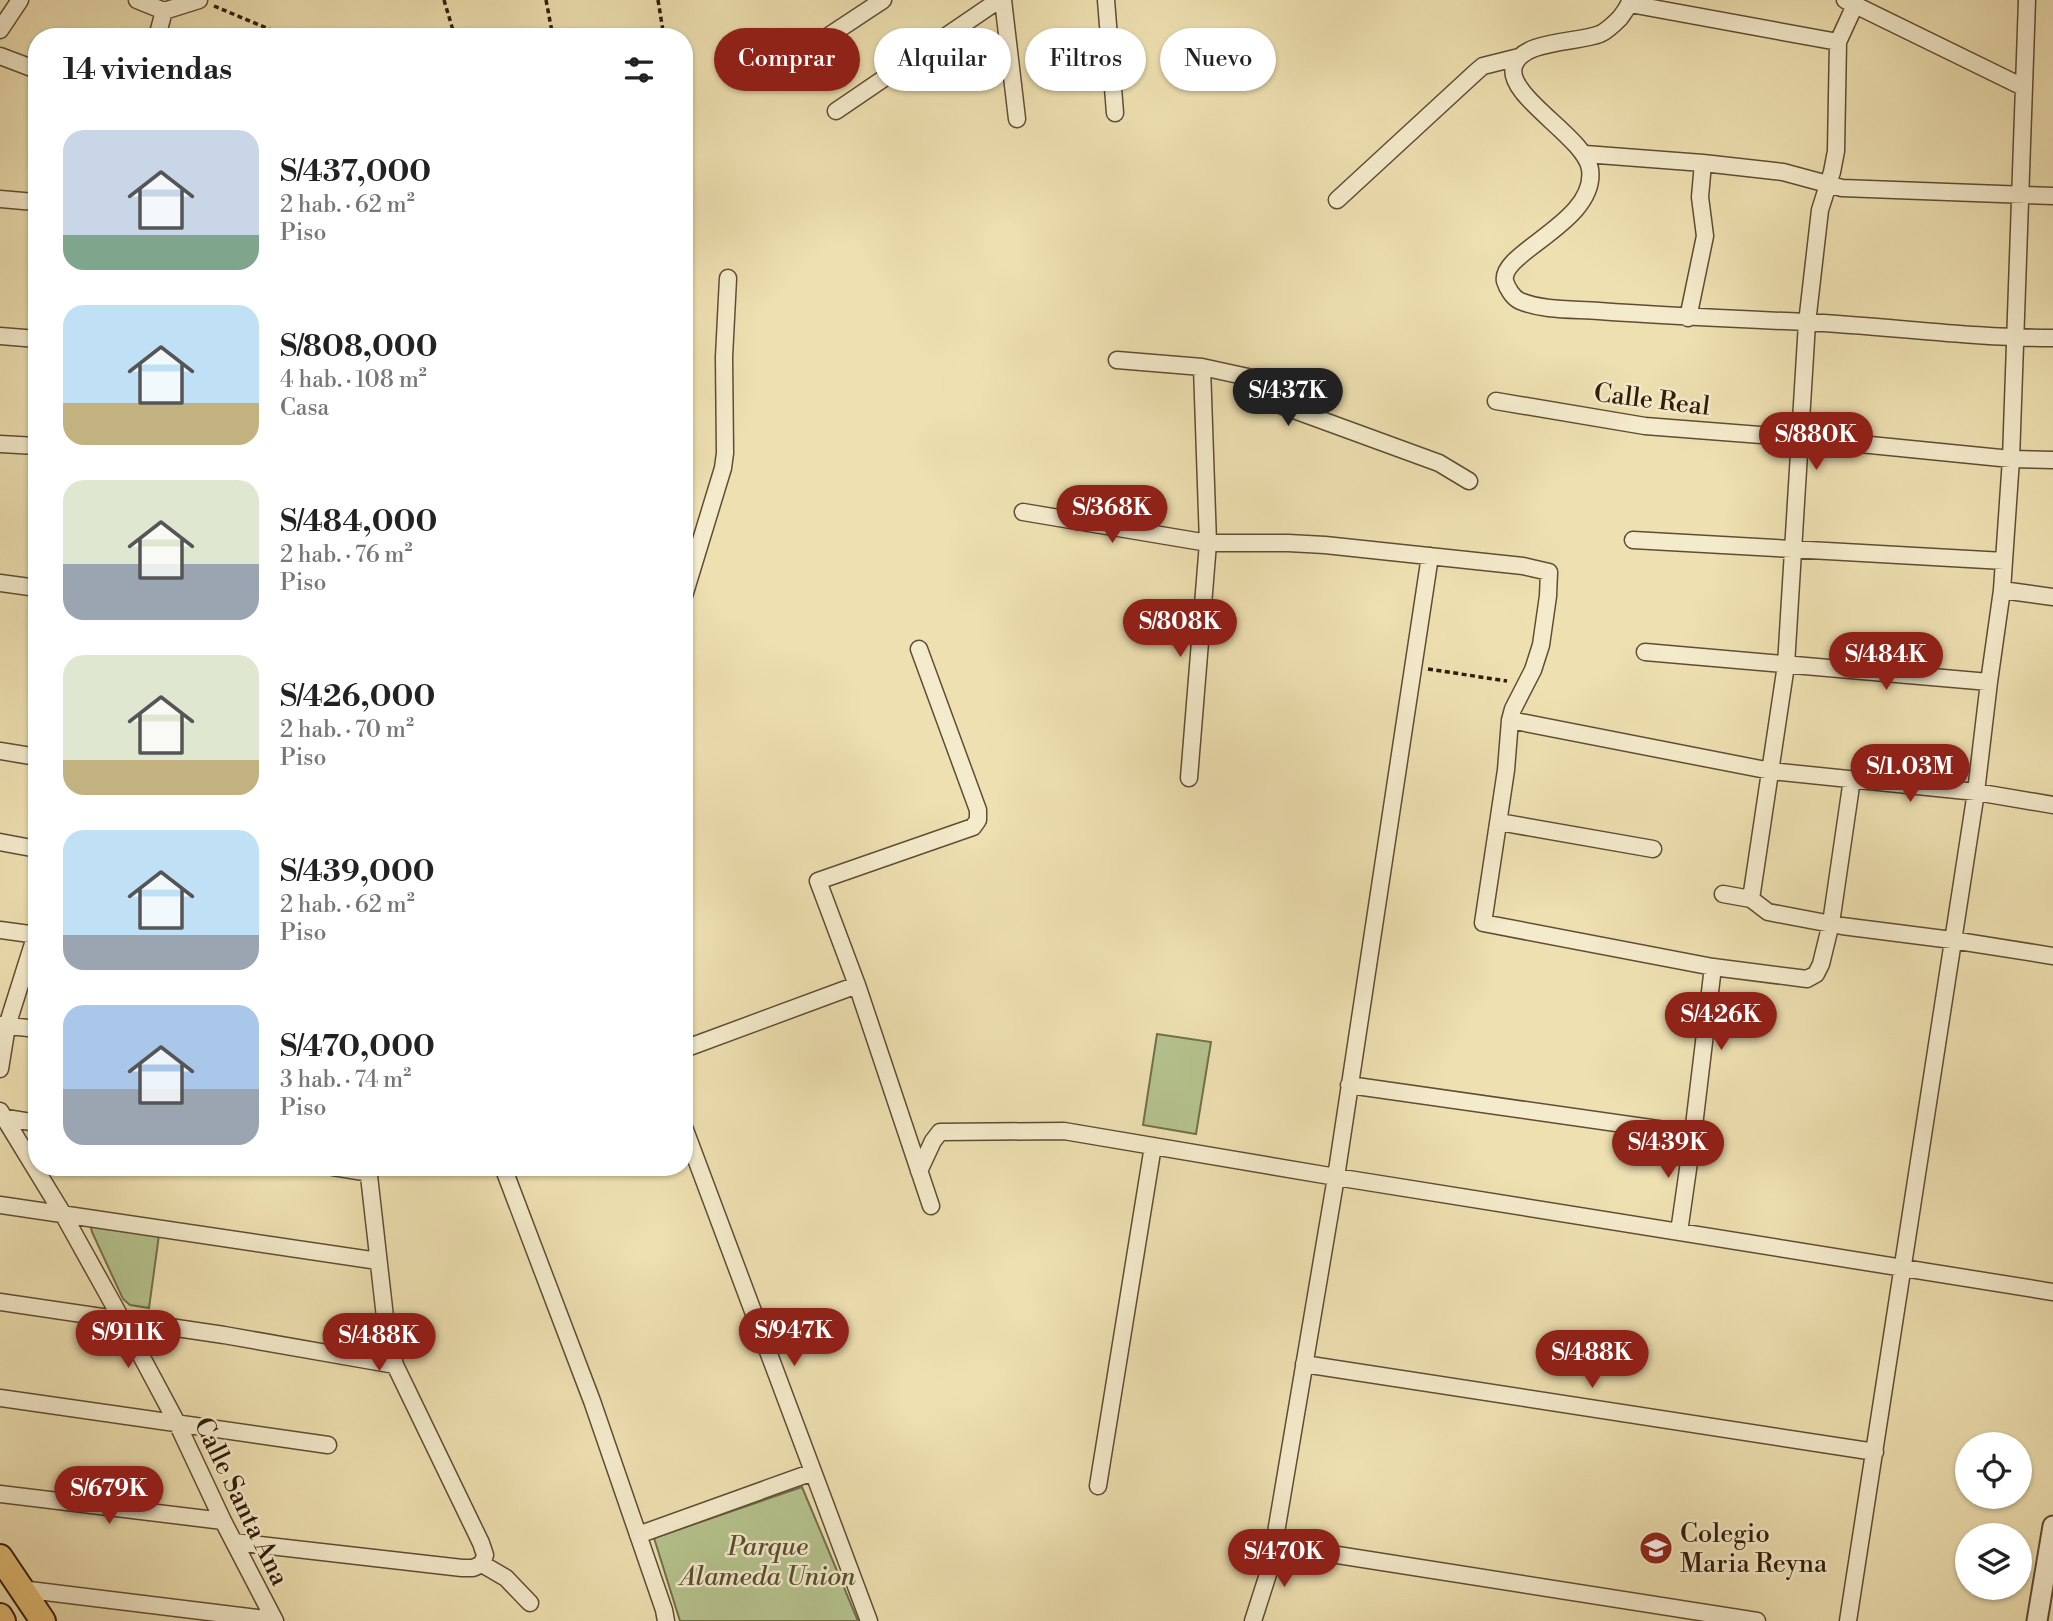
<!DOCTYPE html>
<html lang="es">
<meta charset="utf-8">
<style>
body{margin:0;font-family:"Libre Bodoni",serif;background:#f2f2f2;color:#222;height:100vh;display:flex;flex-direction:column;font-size:26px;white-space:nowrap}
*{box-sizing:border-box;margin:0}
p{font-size:23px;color:#767676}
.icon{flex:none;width:38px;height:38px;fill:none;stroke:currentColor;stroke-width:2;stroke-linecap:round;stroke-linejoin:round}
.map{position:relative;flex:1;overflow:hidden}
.sheet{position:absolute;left:28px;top:28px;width:665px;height:1148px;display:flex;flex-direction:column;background:#fff;border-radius:28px;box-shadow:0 2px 5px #0004}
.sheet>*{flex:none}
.banner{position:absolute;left:714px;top:28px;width:665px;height:63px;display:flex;gap:14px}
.controls{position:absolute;left:1955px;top:1432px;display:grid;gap:14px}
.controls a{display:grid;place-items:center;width:77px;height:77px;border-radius:50%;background:#fff;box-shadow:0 2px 5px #0004;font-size:35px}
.price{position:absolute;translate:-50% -60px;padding:0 16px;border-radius:24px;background:#8f2418;color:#fff;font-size:23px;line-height:46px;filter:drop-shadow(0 2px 4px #0008)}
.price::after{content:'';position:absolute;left:50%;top:42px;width:21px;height:16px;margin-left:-10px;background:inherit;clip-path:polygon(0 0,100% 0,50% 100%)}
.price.active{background:#222;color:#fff}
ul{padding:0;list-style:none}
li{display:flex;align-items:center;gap:21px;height:175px;padding:0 35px}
li span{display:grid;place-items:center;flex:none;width:196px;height:140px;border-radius:21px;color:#555}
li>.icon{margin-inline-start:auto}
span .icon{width:84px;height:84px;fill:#fffc;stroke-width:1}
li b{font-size:30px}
h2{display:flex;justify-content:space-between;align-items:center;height:84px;padding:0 35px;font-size:30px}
.chip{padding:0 24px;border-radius:32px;background:#fff;box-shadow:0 2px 5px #0004;font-size:24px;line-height:63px}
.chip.active{background:#8f2418;color:#fff}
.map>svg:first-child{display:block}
.green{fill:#b5c38e;stroke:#72704c;stroke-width:2}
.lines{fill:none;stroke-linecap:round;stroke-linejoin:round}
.minor-casing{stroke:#604d33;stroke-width:19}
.tertiary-casing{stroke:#604d33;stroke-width:23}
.primary-casing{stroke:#301c09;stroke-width:28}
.path{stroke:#301c09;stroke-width:3.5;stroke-dasharray:5 3.5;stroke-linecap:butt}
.minor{stroke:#f4ebcc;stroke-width:16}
.tertiary{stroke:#f4ebcc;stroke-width:19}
.primary{stroke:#e7c078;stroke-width:24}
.labels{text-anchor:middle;stroke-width:5;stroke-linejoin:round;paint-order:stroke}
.street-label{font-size:26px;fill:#301c09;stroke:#f4ebcc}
.poi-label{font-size:26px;fill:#301c09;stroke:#f4ebcc;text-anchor:start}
.park-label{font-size:26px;font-style:italic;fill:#584e31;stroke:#f4ebcc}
</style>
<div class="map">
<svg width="2053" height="1621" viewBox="0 0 2053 1621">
<rect width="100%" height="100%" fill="#eee0b1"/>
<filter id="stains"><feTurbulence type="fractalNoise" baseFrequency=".00286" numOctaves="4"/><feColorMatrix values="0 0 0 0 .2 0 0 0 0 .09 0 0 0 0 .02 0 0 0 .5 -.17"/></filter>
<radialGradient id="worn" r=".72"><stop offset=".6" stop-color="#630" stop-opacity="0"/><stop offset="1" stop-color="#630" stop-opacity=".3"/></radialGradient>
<path class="green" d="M1157,1034l54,8 -15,92 -53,-9z
M95,1225l64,10 -10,73 -19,-3 -7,-6 -31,-67 -1,-4z
M802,1487l56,134h-178l-26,-83z"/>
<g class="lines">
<defs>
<path id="minor" d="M137,0l27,11 35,-11
M1003,0l14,119
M1106,0l9,113
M1630,0c-1,7 -6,12 -10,18 -5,5 -13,13 -20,16 -23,9 -78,6 -86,32 -9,30 71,71 76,103 8,53 -91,83 -85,112 2,7 8,17 15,20 24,10 54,8 79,10 68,5 137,8 206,11 83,4 165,16 248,16
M1845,0l178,87
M1630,4l208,38
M0,30l20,-30
M157,37l7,-26
M815,45l68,-45
M0,56l37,14
M836,111l163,-111
M1585,154l118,9 80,9 59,16 211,8
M0,199l35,3
M1337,200l140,-129 6,-5 36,-9
M1688,318l17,-82 -5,-39 3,-34
M0,336l37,3
M1117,360l85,7 46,10 24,24 11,5 156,57 30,18
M1496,401l149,25 155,12 211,21 42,1
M0,444l37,2
M1023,512l185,31h80l37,2 198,21 26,6 -1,24 -7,49 -8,25 -20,39 -3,11 -4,50 -23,153 230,44 94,12 9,-5 5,-10 10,-41 21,-144
M1633,540l371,21
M0,583l37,5
M2002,590l51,7
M684,596l39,-128 2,-15 -1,-96 4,-79
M919,649l59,161v10l-5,7 -155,54 39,104 74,221
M1645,652l344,30
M1510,720l261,51 205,21 77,13
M0,751l37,6
M1189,778l19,-235 -6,-176
M1499,822l154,27
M0,842l37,7
M1723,894l28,5 17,13 74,14 110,14 101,16
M1751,899l35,-234 21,-342 13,-113 12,-38 4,-21 2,-109 17,-37
M0,930l37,5
M0,1025l37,4
M684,1049l173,-64
M0,1069l7,-43 30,-95
M1349,1085l344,49
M0,1111l63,103 59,106 55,103 46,98 52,100
M0,1117l37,6
M684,1127l185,494
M333,1167l37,6
M368,1167l18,159 9,39 86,178 4,12 -3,9
M503,1167l89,234 72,209 2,11
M919,1171l14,-30 7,-9 124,-1 272,46 717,115
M0,1205l378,56
M1679,1232l14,-98 20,-167
M0,1302l224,33 171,30
M1304,1364l571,88
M0,1398l328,47
M1098,1486l55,-340
M0,1494l223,27
M638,1535l175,-63
M234,1542l228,26h11l9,-4
M1274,1545l483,76
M482,1564l24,14 24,25
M21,1589l253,31
M1253,1621l17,-53 66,-391 94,-621
M1848,1621l128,-829 13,-110 13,-92 9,-131 16,-459"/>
<path id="tertiary" d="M2037,1621l16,-95"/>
<path id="primary" d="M0,1557l43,64
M0,1616l3,5"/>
</defs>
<use href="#minor" class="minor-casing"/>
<use href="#tertiary" class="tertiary-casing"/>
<use href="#primary" class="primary-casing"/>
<path class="path" d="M444,0l11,37
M546,0l7,37
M658,0l6,37
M214,6l74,31
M1428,669l79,12"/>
<use href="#minor" class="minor"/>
<use href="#tertiary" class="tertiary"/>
<use href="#primary" class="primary"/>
</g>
<defs>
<symbol id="school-disc" viewBox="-11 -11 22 22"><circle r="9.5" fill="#8f2418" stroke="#f4ebcc"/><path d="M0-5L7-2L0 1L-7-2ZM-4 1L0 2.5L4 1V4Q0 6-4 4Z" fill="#fff"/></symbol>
</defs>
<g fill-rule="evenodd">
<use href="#school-disc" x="1637" y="1529" width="38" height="38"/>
</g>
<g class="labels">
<g class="street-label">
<text transform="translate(1652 399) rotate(7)" y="9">Calle Real</text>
<text transform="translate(242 1501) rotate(64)" y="9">Calle Santa Ana</text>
</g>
<g class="poi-label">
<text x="1680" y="1542">Colegio<tspan x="1680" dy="30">Maria Reyna</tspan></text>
</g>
<g class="park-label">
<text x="768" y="1555">Parque<tspan x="768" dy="30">Alameda Union</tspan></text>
</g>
</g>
<rect width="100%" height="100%" filter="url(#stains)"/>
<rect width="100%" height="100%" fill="url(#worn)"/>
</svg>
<div class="controls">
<a><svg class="icon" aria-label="locate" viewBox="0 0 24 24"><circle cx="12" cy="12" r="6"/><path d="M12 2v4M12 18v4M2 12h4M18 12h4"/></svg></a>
<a><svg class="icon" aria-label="layers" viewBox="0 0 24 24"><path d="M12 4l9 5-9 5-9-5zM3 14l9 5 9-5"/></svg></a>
</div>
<b class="price active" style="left:1288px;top:428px">S/437K</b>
<b class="price" style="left:1816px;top:472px">S/880K</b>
<b class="price" style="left:1112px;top:545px">S/368K</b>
<b class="price" style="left:1180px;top:659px">S/808K</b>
<b class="price" style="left:1886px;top:692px">S/484K</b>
<b class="price" style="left:1910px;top:804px">S/1.03M</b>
<b class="price" style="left:1721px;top:1052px">S/426K</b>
<b class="price" style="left:1668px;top:1180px">S/439K</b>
<b class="price" style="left:794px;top:1368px">S/947K</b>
<b class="price" style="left:128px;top:1370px">S/911K</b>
<b class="price" style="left:379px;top:1373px">S/488K</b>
<b class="price" style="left:1592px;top:1390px">S/488K</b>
<b class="price" style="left:109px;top:1526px">S/679K</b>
<b class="price" style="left:1284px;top:1589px">S/470K</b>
<div class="banner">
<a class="chip active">Comprar</a>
<a class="chip">Alquilar</a>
<a class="chip">Filtros</a>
<a class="chip">Nuevo</a>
</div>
<section class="sheet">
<h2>14 viviendas<svg class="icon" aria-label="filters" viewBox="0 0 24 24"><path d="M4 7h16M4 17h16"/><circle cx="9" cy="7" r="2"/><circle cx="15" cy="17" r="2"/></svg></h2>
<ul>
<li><span style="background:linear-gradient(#c9d6e8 75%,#7fa58c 0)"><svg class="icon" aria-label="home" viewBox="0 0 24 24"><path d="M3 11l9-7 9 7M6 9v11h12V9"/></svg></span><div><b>S/437,000</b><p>2 hab. · 62 m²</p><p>Piso</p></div></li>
<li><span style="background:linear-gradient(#bfe0f5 70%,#c2b280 0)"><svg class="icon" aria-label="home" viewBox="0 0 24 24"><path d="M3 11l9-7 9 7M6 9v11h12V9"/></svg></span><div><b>S/808,000</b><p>4 hab. · 108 m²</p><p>Casa</p></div></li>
<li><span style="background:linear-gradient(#dfe7d0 60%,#9aa5b1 0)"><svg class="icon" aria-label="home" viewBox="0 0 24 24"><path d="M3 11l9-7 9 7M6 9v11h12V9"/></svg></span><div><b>S/484,000</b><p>2 hab. · 76 m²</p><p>Piso</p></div></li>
<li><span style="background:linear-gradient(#dfe7d0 75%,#c2b280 0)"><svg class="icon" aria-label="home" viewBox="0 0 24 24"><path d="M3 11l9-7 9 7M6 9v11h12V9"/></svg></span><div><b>S/426,000</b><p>2 hab. · 70 m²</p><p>Piso</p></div></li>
<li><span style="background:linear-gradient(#bfe0f5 75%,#9aa5b1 0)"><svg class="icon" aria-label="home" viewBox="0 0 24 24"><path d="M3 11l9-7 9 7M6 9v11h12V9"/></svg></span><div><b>S/439,000</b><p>2 hab. · 62 m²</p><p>Piso</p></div></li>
<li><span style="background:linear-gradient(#a9c7e8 60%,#9aa5b1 0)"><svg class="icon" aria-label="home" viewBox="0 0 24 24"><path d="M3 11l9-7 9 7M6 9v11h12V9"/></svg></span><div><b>S/470,000</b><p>3 hab. · 74 m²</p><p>Piso</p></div></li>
</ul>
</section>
</div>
